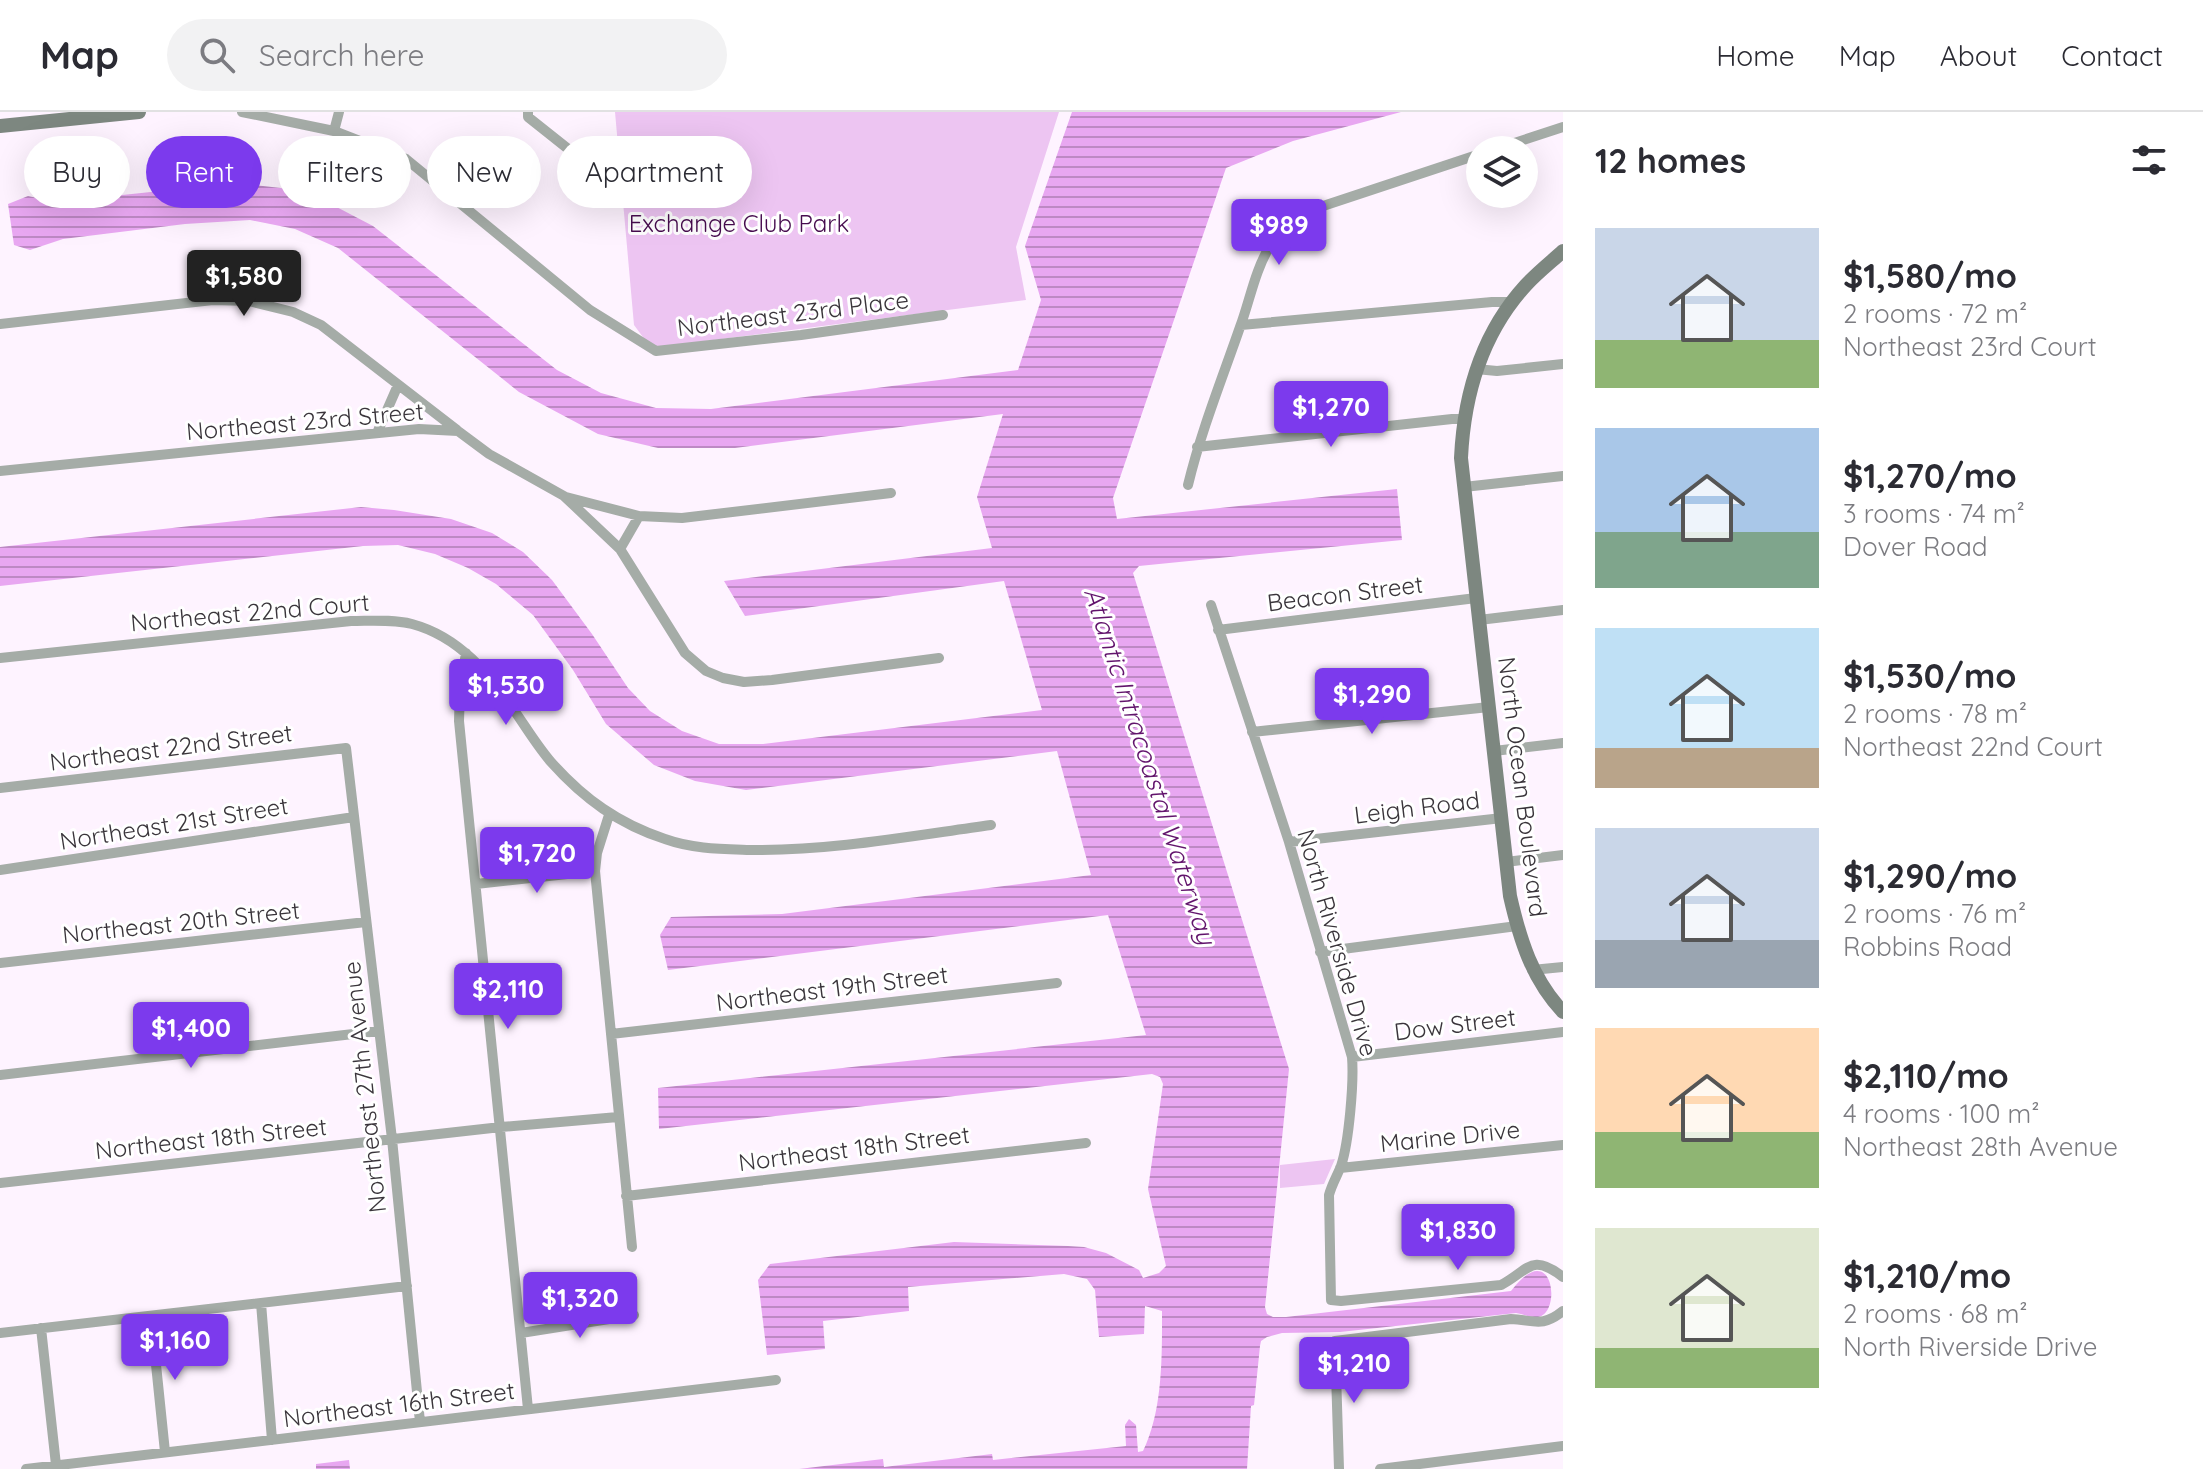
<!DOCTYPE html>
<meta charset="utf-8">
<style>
body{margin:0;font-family:Quicksand,sans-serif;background:#f2f2f3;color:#2b2b33;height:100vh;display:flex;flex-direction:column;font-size:30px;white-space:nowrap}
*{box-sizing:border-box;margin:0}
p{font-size:26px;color:#7c7c81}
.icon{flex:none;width:44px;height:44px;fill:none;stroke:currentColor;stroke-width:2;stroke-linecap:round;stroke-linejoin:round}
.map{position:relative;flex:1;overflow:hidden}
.panel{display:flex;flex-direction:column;background:#fff;width:640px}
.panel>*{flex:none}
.guide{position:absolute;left:24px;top:24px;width:760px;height:72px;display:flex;gap:16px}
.tools{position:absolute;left:1466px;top:24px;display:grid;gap:16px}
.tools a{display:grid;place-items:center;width:72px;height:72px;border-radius:50%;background:#fff;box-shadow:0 8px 32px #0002;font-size:40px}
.price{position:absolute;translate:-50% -68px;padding:0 18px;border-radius:8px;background:#7c3aed;color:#fff;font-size:26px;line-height:52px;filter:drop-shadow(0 2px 4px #0008)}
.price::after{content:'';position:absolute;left:50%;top:48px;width:24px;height:18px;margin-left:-12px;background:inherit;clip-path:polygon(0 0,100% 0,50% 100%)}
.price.on{background:#222;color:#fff}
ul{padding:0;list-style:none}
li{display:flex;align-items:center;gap:24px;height:200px;padding:0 32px}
li span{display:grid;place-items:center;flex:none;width:224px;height:160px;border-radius:0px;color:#555}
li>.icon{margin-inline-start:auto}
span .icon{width:96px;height:96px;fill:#fffc;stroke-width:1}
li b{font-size:34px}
h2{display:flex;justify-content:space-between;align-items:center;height:96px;padding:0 32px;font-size:34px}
.pill{padding:0 28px;border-radius:36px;background:#fff;box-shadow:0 8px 32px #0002;font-size:28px;line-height:72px}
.pill.on{background:#7c3aed;color:#fff}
header{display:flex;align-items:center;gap:48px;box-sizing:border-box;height:112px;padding:0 40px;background:#fff;border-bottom:2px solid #e1e1e2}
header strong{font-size:38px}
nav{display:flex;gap:44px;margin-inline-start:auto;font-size:28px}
.search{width:560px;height:72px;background:#f2f2f3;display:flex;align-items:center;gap:20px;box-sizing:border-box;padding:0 28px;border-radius:44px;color:#7c7c81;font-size:30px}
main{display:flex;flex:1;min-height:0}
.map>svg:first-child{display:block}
.green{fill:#edc5f2}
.water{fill:url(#water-rules)}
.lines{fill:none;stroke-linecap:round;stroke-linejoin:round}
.street{stroke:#a5aca7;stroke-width:10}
.secondary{stroke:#7d8780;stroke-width:14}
.labels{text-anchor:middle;stroke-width:6;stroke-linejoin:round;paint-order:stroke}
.park-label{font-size:24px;fill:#470c4f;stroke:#fff}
.street-label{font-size:24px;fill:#3a353b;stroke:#fff}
.water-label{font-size:26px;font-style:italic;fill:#62146c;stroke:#fff}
</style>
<header>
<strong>Map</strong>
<div class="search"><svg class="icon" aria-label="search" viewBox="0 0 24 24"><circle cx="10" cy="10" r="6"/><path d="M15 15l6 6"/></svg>Search here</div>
<nav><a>Home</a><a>Map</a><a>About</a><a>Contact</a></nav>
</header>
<main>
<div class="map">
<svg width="1563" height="1357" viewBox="0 0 1563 1357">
<defs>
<pattern id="water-rules" width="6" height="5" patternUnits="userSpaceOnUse" patternTransform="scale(2)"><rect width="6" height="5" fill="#e8a7f1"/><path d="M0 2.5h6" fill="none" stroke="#bd89c4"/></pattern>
</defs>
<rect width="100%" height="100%" fill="#fef3ff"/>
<path class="green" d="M615,0h444l-43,135 10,53 -375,48 -17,-23z
M1335,1047l-11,25 -44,4v-23z"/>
<path class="water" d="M1072,0h329l-108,29 -67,27 -113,330 4,21 280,-30 5,51 -263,26 -6,7 156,496 -24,238 2,7 6,3h13l225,-26c44,-58 52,29 24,26 -6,0 -13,-3 -19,-4l-176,19 -58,1 -15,4 -6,4 -1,5 -6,59 -3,1 -4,63h-448l84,-10 1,8 108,-13 1,6 133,-14 -1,-21 4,-6 7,6 2,27 5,-1c20,-41 19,-95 19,-140l-17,-5 -1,28 -45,3 -4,-47 -8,-11 -23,-5 -156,13 1,24 -86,10 2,28 -58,6 -9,-75 12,-16 184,-22 114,4 16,1 22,6 33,17 4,8 16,-5 7,-7 -18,-77 15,-105 -3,-7 -8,-3 -493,55 -1,-41 488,-53 -38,-120 -440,55 -8,-35 11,-18 111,-3 309,-39 -34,-124 -311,39 -51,-9 -41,-16 -48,-41 -33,-54 -40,-55 -37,-31 -28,-16 -33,-14 -37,-9 -35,1 -363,40v-39l361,-40 33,3 57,9 41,14 31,19 29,28 40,54 36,54 22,23 32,20 37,13h44l279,-34 -38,-129 -259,35 -21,-35 268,-33 -15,-51 26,-83 -268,34h-77l-60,-14 -79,-42 -181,-144 -43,-19 -45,-9 -65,4 -122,15 -33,11 -16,-5 -6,-41 20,-8 28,6 180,-19 45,5 46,14 46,24 184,144 44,23 55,15 55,1 307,-39 23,-70 -16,-54z
M349,1348l1,9h-34v-5z"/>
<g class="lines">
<path class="street" d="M242,0l92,19 72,28 184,151 66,41 145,-16 142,-20
M528,0v5l83,66
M334,19l5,-19
M1493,38l70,-23
M0,212l213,-24 36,1 44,11 28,13 136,105
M1241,213l251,-23h21
M1476,257l21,2 66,-7
M377,321l21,-48
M1197,335l255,-28h12
M0,359l419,-42 39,2 31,23 75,42 56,53 65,104 21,18 17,7 21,4 28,-2 167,-22
M1188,373c13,-54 34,-106 52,-158 10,-27 15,-57 30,-81 10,-16 25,-27 41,-36l169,-56
M1464,375l99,-11
M566,385l73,19 43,2 209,-25
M620,437l19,-33
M1211,493l78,237 63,215c2,25 -3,85 -11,109 -4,10 -9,18 -12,29l2,105 10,1 160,-16c27,-14 30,-33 62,-8
M1479,508l84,-10
M1218,518l258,-32
M466,541l-6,36 -1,32 69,688
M0,546l351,-37c20,0 41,-2 61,3 48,13 77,50 104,89 11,16 22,34 35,49 33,37 68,62 114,77 28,10 56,10 85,11 80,1 161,-14 241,-25
M1252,620l237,-25
M1494,639l69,-8
M0,676l346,-40 46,391 28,283
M609,703l-12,38 -2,18 37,376
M1289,730l213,-24
M1506,750l57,-7
M0,758l354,-53
M476,772l119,-13
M1320,840l197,-26
M0,851l366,-41
M1532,858l31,-3
M611,922l446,-51
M1352,945l211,-25
M0,963l379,-44
M1340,1056l223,-23
M0,1071l501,-56 117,-10
M626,1084l460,-53
M261,1191l11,137
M151,1204l14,136
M41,1216l15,137
M0,1221l407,-47
M521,1221l113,-18
M26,1357l750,-89
M1339,1357l-4,-128 176,-22c23,1 31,9 52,-8
M1380,1357l183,-23"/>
<path class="secondary" d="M0,14l139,-14
M1563,139c-12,11 -26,22 -37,34 -44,48 -62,110 -65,173l49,438c10,44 22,83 53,116"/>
</g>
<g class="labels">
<g class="park-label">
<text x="739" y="120">Exchange Club Park</text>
</g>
<g class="street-label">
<text transform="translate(793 202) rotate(-7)" y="8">Northeast 23rd Place</text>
<text transform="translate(305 310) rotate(-5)" y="8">Northeast 23rd Street</text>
<text transform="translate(1345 482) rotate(-7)" y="8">Beacon Street</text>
<text transform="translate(250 501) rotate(-5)" y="8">Northeast 22nd Court</text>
<text transform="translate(171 636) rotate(-7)" y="8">Northeast 22nd Street</text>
<text transform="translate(1522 675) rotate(83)" y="8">North Ocean Boulevard</text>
<text transform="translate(1417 696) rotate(-7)" y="8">Leigh Road</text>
<text transform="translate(174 712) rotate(-9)" y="8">Northeast 21st Street</text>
<text transform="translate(181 811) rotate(-6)" y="8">Northeast 20th Street</text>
<text transform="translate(1337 831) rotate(74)" y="8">North Riverside Drive</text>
<text transform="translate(832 877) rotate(-7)" y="8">Northeast 19th Street</text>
<text transform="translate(1455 913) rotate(-7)" y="8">Dow Street</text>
<text transform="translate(365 975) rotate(-96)" y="8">Northeast 27th Avenue</text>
<text transform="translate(1450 1025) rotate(-6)" y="8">Marine Drive</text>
<text transform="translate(211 1027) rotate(-6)" y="8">Northeast 18th Street</text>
<text transform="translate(854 1037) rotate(-7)" y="8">Northeast 18th Street</text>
<text transform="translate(399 1293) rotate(-7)" y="8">Northeast 16th Street</text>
</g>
<g class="water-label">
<text transform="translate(1150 654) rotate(72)" y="9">Atlantic Intracoastal Waterway</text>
</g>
</g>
</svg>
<div class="tools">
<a><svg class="icon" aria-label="layers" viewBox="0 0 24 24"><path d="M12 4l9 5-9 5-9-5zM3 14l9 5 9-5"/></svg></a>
</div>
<b class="price" style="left:1279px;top:155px">$989</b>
<b class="price on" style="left:244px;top:206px">$1,580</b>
<b class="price" style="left:1331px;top:337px">$1,270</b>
<b class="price" style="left:506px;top:615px">$1,530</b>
<b class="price" style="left:1372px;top:624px">$1,290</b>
<b class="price" style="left:537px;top:783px">$1,720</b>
<b class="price" style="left:508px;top:919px">$2,110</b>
<b class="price" style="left:191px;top:958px">$1,400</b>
<b class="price" style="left:1458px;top:1160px">$1,830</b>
<b class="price" style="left:580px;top:1228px">$1,320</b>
<b class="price" style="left:175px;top:1270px">$1,160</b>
<b class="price" style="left:1354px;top:1293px">$1,210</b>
<div class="guide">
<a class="pill">Buy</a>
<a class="pill on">Rent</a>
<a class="pill">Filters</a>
<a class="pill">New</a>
<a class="pill">Apartment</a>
</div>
</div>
<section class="panel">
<h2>12 homes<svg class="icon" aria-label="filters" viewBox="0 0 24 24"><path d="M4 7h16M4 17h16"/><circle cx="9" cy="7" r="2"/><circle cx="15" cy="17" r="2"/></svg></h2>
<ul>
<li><span style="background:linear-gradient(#c9d6e8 70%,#8fb573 0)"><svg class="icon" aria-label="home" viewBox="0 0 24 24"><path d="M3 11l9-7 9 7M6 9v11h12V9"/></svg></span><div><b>$1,580/mo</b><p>2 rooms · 72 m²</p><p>Northeast 23rd Court</p></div></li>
<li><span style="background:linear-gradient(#a9c7e8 65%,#7fa58c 0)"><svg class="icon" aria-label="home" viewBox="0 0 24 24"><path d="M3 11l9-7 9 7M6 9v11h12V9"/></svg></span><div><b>$1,270/mo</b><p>3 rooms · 74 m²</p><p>Dover Road</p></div></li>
<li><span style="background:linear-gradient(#bfe0f5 75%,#b9a48a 0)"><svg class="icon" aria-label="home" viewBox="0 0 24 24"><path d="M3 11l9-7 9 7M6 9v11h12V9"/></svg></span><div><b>$1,530/mo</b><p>2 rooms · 78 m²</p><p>Northeast 22nd Court</p></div></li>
<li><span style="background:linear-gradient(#c9d6e8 70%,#9aa5b1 0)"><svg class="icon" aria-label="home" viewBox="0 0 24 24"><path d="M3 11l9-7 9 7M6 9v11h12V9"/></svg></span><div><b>$1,290/mo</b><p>2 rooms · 76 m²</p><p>Robbins Road</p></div></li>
<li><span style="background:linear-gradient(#ffd9b3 65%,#8fb573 0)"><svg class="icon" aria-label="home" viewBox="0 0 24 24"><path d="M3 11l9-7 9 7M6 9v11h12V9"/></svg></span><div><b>$2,110/mo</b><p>4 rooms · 100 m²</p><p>Northeast 28th Avenue</p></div></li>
<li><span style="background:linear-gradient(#dfe7d0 75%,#8fb573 0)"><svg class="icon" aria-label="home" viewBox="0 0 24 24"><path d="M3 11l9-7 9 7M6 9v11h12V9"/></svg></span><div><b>$1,210/mo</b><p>2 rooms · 68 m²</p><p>North Riverside Drive</p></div></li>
</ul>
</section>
</main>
